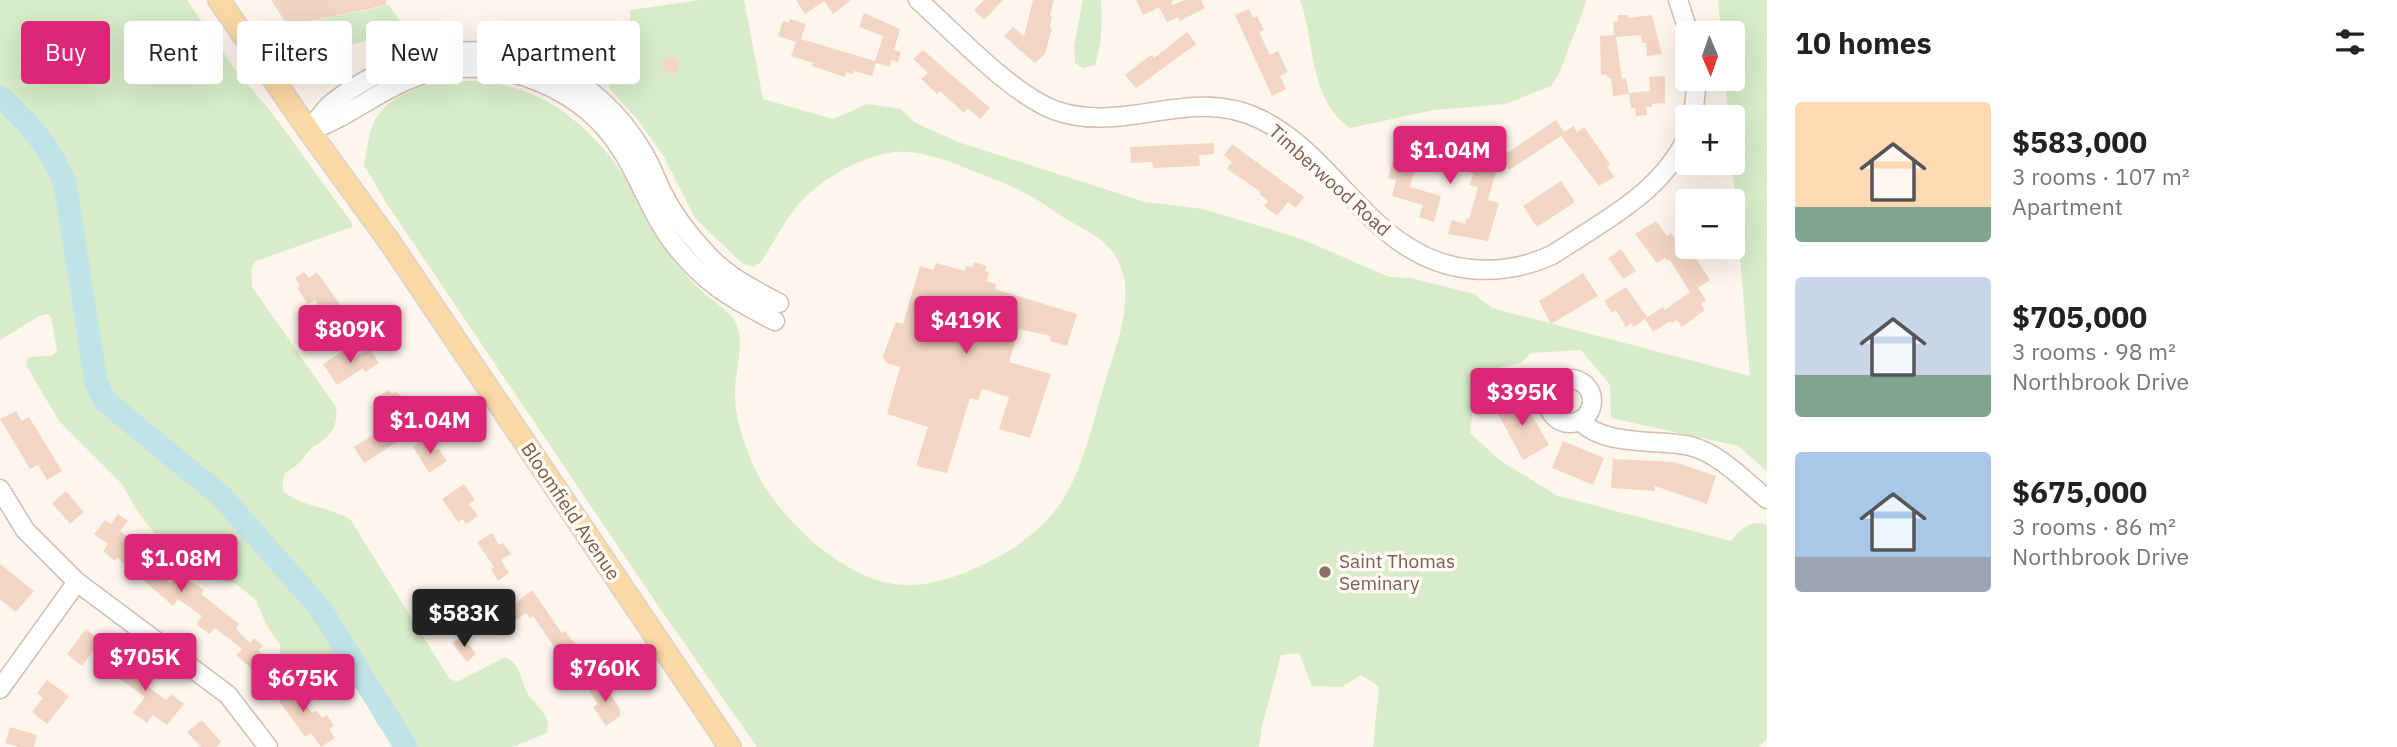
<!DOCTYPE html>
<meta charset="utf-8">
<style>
body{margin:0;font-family:"IBM Plex Sans",sans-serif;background:#f6f6f6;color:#222;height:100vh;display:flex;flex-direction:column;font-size:26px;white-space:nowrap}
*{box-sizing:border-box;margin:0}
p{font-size:23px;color:#767676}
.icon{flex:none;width:38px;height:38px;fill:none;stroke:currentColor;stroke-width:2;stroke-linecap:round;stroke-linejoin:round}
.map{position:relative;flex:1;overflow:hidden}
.details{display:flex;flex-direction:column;background:#fff;width:630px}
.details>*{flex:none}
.banner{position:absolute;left:21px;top:21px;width:665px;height:63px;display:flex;gap:14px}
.needle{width:46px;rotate:178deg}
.controls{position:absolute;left:1675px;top:21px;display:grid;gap:14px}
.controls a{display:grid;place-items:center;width:70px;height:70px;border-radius:7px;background:#fff;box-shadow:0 7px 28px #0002;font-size:35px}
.price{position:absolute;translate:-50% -60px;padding:0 16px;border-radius:7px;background:#db2777;color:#fff;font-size:23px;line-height:46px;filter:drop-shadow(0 2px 4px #0008)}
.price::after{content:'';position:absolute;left:50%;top:42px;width:21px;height:16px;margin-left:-10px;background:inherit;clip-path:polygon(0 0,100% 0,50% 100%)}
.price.selected{background:#222;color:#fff}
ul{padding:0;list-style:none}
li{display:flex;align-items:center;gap:21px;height:175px;padding:0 28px}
li span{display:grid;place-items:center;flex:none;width:196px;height:140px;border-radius:7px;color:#555}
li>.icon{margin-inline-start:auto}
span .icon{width:84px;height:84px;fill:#fffc;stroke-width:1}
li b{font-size:30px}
h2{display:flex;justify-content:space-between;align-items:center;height:84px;padding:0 28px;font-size:30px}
.pill{padding:0 24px;border-radius:7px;background:#fff;box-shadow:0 7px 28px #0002;font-size:24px;line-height:63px}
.pill.selected{background:#db2777;color:#fff}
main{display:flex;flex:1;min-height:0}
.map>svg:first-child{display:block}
.green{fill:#d8ecc9}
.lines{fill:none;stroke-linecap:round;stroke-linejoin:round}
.river{stroke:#bfe3e8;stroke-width:23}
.building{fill:#f3d5c3}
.minor-casing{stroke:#d1beb0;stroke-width:21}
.major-casing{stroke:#dad1cd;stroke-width:24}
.minor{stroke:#fff;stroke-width:18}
.major{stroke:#fbd9a5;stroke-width:21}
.education-dot{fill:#8d6e63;stroke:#fffaf3;stroke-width:2.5}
.labels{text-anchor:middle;stroke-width:7;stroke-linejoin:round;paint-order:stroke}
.street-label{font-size:19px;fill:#7a5c4d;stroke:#fffaf3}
.education-label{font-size:19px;fill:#785e54;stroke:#fffaf3;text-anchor:start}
</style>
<main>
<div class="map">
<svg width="1767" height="747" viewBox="0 0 1767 747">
<rect width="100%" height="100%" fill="#fdf6ec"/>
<path class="green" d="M0,0h187l49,71 36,42 80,110v4l-96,34 -5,8 1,18 84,120c2,22 -6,29 -23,40 -6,4 -9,12 -15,17 -4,4 -10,6 -13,10 -3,5 -2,11 -2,17 22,17 43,15 67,28l99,159 8,4 48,-25c18,10 14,22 23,37 9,14 24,21 19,39l-35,14h-117l-18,-23 -14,-29 -7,-6 -8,-3 -35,1 -30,-17 -3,-8v-17l-14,-21 -10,-24 -20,-16 -33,-8 -47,-41 -17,-21 -17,-30 -63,-63 -33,-56 2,-8 23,-1 6,-5 -6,-34 -3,-3 -9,2 -39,24z
M701,0h43l19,99 70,20 34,-15 34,5 13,13 44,20 187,60 58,7 96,29 90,39 22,1 63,16 18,14 258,68 -18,-213v-46h-4l-3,-38h7v-46h-11l-3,-33h49v471l-29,-25 -127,-28 -1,-33 -29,-35 -50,3 -10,10 -38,8 -7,11 -6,51 32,29 56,34 173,45c9,-12 20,-22 36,-16v213l-8,9h-386l6,-60 -18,-12 -19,12 -30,-1 -13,-33 -18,2 -19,71 -3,21h-502l-96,-137 -276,-409 -21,-36c3,-14 4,-31 10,-43 11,-23 42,-36 66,-39 79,-12 141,28 184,93 17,27 29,57 49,83 9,11 18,23 29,32 9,9 26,19 33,30 12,22 -2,54 0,78 2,27 13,59 27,83 28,47 94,108 153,103 27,-2 51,-12 75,-24 26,-13 50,-30 68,-54 25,-33 36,-91 49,-131 11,-36 30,-83 9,-119 -10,-18 -31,-27 -48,-37 -18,-11 -34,-24 -53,-32 -18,-9 -38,-15 -57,-23 -15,-6 -34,-12 -50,-13 -36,-4 -94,29 -114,58 -12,16 -22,35 -33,52l-7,5 -11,-3 -48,-46 -32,-63 -26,-36 -29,-32 22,-31v-46z
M1083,0h18c1,21 1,45 -6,65l-12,3 -8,-5 -1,-17z
M1300,0h287l-28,74 -8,12 -46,18 -71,6 -84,18c-42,-30 -34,-84 -50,-128z
M389,5l18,27 -99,22 -18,-28z"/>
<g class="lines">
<path class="river" d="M0,97c29,26 50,50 65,86l31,199 9,19 117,96 98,111 86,139"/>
</g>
<path class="building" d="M271,0h115v5l-98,21z
M796,0h55l-18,14 -9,-13 -19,13z
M984,0h19l-19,20 -10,-10z
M1033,0h21l-4,15 2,1 -2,11 2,1 -7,26 -10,9 -31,-27 9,-9 11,9z
M1136,0h38l-3,2 2,3 11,-5h17l4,8 -25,13 -2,-4 -11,5 -8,-15 -16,8z
M1249,9l4,9 4,-2 7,14 -5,2 11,23 8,-4 10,21 -8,4 6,13 -14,7 -37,-81z
M864,13l36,16 -6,21 7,2 -3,10 -6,-2 -3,7 -13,-4 -4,13 -18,-5 -1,3 -7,-2 -1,5 -33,-11 1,-3 -22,-7 5,-14 -18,-6 5,-15 6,2 1,-4 16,5 -5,15 74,22 8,-25 -24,-9z
M1618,15h10v3l24,-3 10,39 -15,2 -1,-13h-4l-1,-8 -25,2 6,42 4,-1 3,16 -16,2 -2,-18h-4v-4l-6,1 -1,-39 14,-1 -1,-13 5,-1z
M1187,32l9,12 -60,44 -11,-13 23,-18 4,-2 2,3z
M923,50l67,58 -10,11 -12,-11 -4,5 -24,-22 -3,3 -16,-15 7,-6 -15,-14z
M669,56l8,3 2,9 -6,6 -9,-3 -2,-9z
M1665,76v27l-13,1v3h-6l1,8 -11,1 -1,-8 -4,1 -2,-16 21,-2 -1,-14z
M1556,120l8,12 10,-6 3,6 7,-5 26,37 -3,2 7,11 -15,9 -38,-50 -52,34 -8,-13z
M1418,138l31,9 1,-3 34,7 -3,18 19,-12 -12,43 11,3 -11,38 -40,-7 4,-14 13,4 2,-6 2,1 9,-32 -9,-2 5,-11 -56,-19 -8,32 31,9 -7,26 -15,-5 4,-12 -31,-9 4,-16 -8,-2 5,-18 11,3 3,-12 7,2z
M1214,143v11l-15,1 1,11 -47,2 -1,-6 -21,1 -1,-16z
M1232,144l72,53 -8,11 -8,-6 -11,14 -13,-10 4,-5 -9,-7 2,-2 -34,-23 5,-7 -8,-7z
M1561,181l14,21 -38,25 -14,-21z
M1656,221l11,15 4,-3 14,22 6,-4 19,29 -12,8 8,12 -5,4 4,6 -23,17 -5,-7 -5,3 -2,-2 -17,11 -8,-13 -11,8 -3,-4 -5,4 -10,-17 -4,3 -8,-12 22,-14 21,30 16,-10 2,3 25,-18 -20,-32 -2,1 -3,-3 -8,5 -22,-29z
M1621,249l15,22 -13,8 -15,-21z
M974,262l13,4 -2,5 4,1 -2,9 9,3 -1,5 82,25 -10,32 -17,-5 1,-5 -32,-7 -10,33 42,12 -21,64 -31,-9 10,-32 -27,-8 -4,11 -8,-2 -23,75 -31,-7 12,-39 -41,-13 13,-47 -14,-4 -3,-7 13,-34 7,2 17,-58 13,4 3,-7 29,8 1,-5 6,1z
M304,272l5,6 8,-6 24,34 -15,10 -11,-16 -7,4 -11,-16 3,-2 -5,-8z
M1583,273l15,23 -47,28 -12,-23z
M369,348l10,15 -14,9 -2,-4 -26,17 -14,-21 23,-15 6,10z
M389,390l3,4 3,-2 4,2 12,18 -6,3 6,9 -10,6 4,7 -41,26 -10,-16 37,-23 -15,-21 3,-2 -2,-4z
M1521,396l28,49 -26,15 -27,-50z
M16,411l6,10 7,-4 33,54 -15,9 -9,-15 -8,4 -30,-50z
M427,438l8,13 4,-2 8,12 -18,12 -16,-26z
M1563,441l41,17 -11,27 -41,-17z
M1613,459l62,3 41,14 -9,28 -52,-18v5l-44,-3z
M464,484l11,16 -6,4 9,12 -12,8 -3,-5 -5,3 -16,-23z
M66,491l18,21 -14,12 -18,-21z
M118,514l10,7 -8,10 11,8 -7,9 15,14 4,-4 27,25 7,-9 16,9 11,7 -3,4 38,30 -3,5 14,14 4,-5 9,8 -5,4 11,10 -12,14 -21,-19 6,-6 -27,-21 -6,6 -13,-10 6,-8 -24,-17 -5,7 -56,-49 -2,4 -12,-10 5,-7 -14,-10 11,-14 6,4z
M492,533l7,12 4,-2 8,11 -10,6 8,13 -11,8 -7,-12 3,-2 -17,-25z
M0,564l34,27 -18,21 -16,-13z
M532,590l30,43 3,-2 15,20 -1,8 6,9 -18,13 -11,-16 7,-5 -30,-44 -3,2 -4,-5 -11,8 -8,-11z
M86,629l15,12 -19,25 -15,-12z
M462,636l14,18 -9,8 -15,-19z
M117,654l25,18 -5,7 29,21 5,-6 13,10 -17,21 -14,-10 -6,8 -14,-10 12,-16 -39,-28z
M284,677l28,36 4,-3 6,8 5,-3 7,11 -5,3 6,9 -14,9 -10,-14 -6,4 -35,-49z
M47,680l22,16 -22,28 -15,-12 11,-14 -6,-5z
M602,682l18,27v7l-14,10 -13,-19 5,-3 -9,-13z
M202,720l19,22 -5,5h-15l-14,-15z
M10,727l27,8 -3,12h-15l-14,-4z"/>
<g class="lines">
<defs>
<path id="minor" d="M918,0c36,32 92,93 136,110 72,26 136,-26 208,10 78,40 112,139 208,149 29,3 56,-2 82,-14 51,-34 108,-61 135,-118
M1678,0l11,33
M1693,117l4,-38
M309,131c7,-9 14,-21 23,-28 30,-24 73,-45 111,-50 82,-10 155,25 198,96 9,13 14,28 21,43 11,22 26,42 43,60 20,23 47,37 74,51
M309,131c44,-15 78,-49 124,-59 71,-16 151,17 189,79 18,28 29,62 49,89 30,41 59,58 104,81
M1548 401a22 22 0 1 1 44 0a22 22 0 1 1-44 0Z
M1580,420c22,27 80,19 110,26 29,7 55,35 77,53
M0,489l25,41 52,52 151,113 40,52
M0,689l77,-107"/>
<path id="major" d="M219,0l90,131 80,110 341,506"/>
</defs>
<use href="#minor" class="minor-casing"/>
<use href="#major" class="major-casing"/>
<use href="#minor" class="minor"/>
<use href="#major" class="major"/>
</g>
<circle class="education-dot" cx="1325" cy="572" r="7"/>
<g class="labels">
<g class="street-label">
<text transform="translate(1330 180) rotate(42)" y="7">Timberwood Road</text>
<text transform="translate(571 511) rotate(56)" y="7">Bloomfield Avenue</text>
</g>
<g class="education-label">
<text x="1339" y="568">Saint Thomas<tspan x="1339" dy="22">Seminary</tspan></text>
</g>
</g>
</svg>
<div class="controls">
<a><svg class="needle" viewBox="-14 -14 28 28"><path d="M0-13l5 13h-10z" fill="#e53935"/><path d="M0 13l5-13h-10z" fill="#767676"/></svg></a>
<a>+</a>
<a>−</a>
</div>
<b class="price" style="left:1450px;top:186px">$1.04M</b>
<b class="price" style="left:966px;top:356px">$419K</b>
<b class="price" style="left:350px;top:365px">$809K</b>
<b class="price" style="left:1522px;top:428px">$395K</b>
<b class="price" style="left:430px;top:456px">$1.04M</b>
<b class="price" style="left:181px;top:594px">$1.08M</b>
<b class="price selected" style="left:464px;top:649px">$583K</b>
<b class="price" style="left:145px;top:693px">$705K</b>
<b class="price" style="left:605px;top:704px">$760K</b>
<b class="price" style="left:303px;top:714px">$675K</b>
<div class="banner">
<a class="pill selected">Buy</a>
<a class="pill">Rent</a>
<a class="pill">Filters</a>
<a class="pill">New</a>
<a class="pill">Apartment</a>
</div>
</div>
<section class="details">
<h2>10 homes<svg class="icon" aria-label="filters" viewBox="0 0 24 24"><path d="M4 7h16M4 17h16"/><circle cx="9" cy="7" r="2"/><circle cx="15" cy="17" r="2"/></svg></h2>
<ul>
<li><span style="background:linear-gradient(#ffd9b3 75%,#7fa58c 0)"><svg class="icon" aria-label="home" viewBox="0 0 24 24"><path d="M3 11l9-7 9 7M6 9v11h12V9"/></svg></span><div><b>$583,000</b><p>3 rooms · 107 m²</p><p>Apartment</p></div></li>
<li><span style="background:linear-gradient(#c9d6e8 70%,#7fa58c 0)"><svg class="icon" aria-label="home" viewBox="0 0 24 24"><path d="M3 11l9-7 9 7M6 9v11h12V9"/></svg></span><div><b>$705,000</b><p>3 rooms · 98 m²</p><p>Northbrook Drive</p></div></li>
<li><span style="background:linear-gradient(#a9c7e8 75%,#9aa5b1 0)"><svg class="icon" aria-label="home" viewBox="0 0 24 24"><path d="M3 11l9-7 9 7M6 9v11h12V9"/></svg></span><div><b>$675,000</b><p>3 rooms · 86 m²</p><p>Northbrook Drive</p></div></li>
</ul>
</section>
</main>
